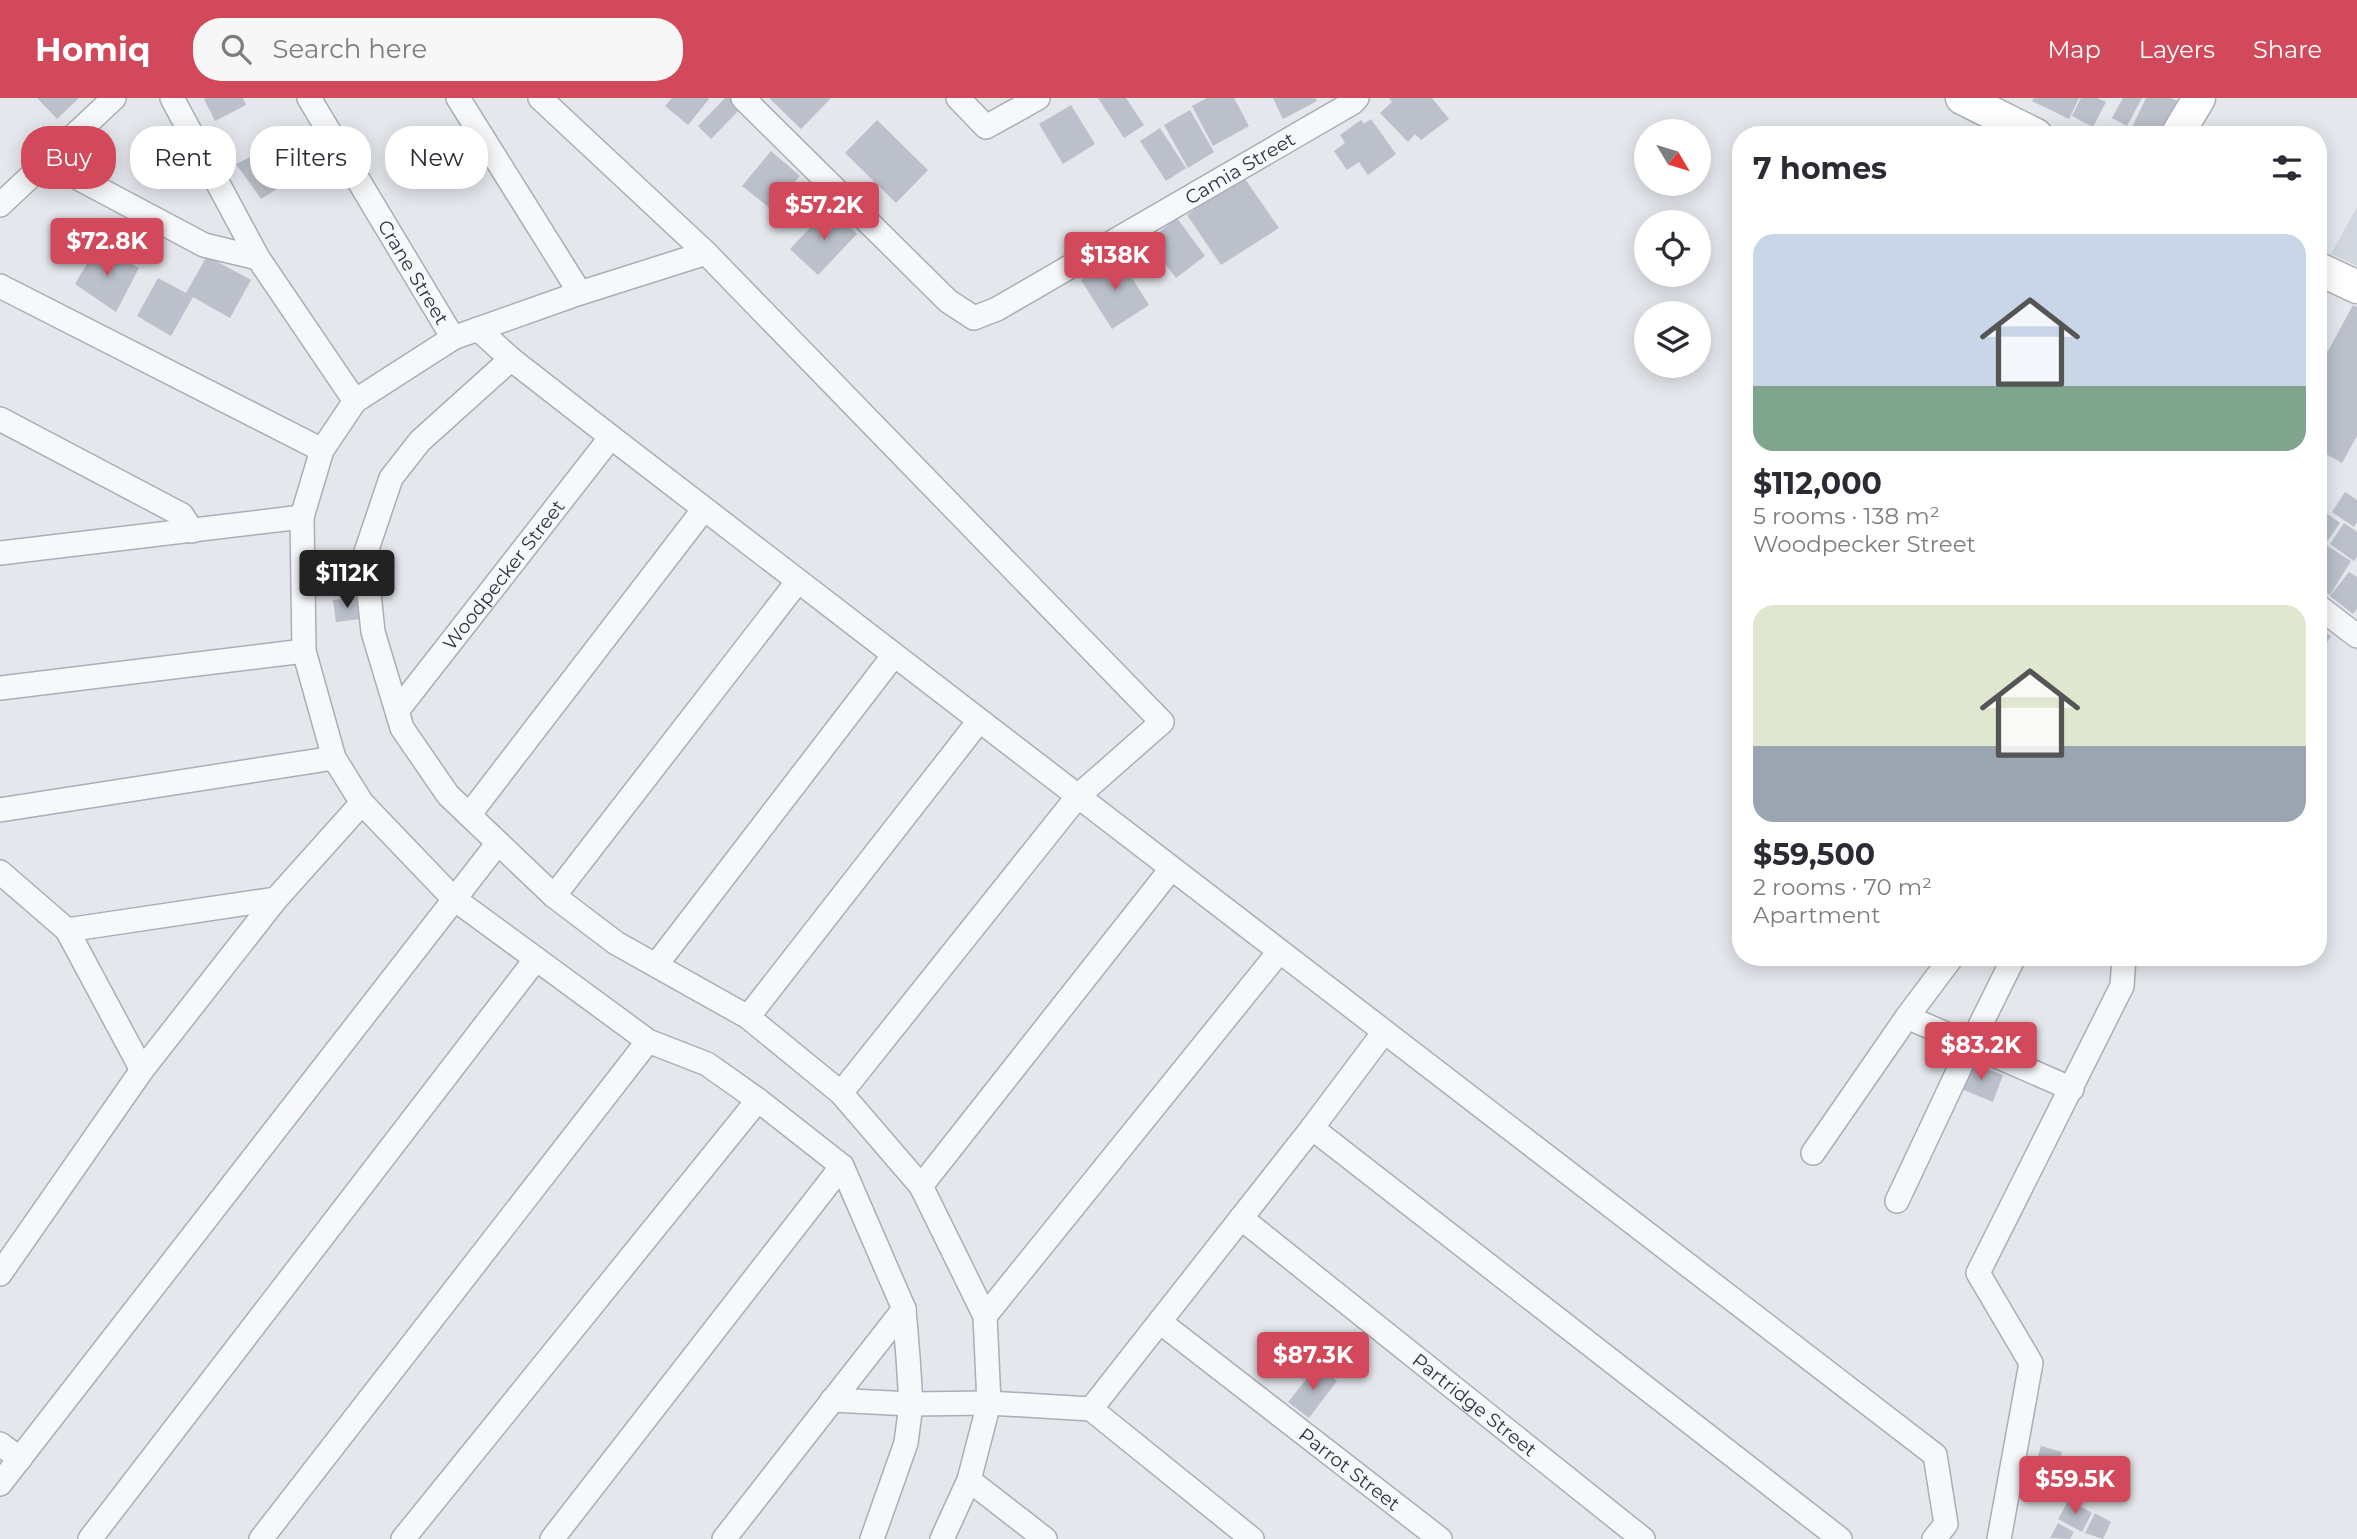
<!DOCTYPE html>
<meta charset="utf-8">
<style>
body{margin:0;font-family:Montserrat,sans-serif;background:#f7f7f7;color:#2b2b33;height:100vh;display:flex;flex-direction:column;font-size:26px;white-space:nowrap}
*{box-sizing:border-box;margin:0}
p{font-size:23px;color:#7c7c81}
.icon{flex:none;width:38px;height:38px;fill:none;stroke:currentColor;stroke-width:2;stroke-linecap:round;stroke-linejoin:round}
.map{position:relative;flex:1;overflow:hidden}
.panel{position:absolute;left:1732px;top:28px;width:595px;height:840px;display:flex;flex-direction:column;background:#fff;border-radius:28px;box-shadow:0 4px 18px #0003}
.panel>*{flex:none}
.guide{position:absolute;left:21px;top:28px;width:665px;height:63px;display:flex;gap:14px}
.needle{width:46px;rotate:128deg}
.fabs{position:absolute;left:1634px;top:21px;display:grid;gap:14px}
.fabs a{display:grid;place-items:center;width:77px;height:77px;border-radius:50%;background:#fff;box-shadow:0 4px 18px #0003;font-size:35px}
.price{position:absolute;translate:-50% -60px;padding:0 16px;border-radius:7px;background:#d1495b;color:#fff;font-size:23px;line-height:46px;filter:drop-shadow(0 2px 4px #0008)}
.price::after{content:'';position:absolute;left:50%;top:42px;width:21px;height:16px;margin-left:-10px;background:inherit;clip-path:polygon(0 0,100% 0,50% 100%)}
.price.current{background:#222;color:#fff}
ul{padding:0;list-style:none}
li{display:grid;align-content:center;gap:14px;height:371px;padding:0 21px}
li span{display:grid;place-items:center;height:217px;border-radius:21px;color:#555}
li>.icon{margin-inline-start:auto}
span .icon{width:126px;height:126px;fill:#fffc;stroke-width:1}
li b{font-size:30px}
h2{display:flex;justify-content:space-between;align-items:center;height:84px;padding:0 21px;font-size:30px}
.pill{padding:0 24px;border-radius:28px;background:#fff;box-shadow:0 4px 18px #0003;font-size:24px;line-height:63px}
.pill.current{background:#d1495b;color:#fff}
header{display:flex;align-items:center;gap:42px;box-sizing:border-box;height:98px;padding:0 35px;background:#d1495b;color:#fff}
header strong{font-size:33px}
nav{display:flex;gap:38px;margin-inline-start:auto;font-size:24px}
.search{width:490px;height:63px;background:#f7f7f7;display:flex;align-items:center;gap:18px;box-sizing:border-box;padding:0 24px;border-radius:28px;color:#7c7c81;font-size:26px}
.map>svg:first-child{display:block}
.built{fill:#d2d6de}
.building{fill:#bbc0ca}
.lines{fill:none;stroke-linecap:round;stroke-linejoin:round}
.street-casing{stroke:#a9aeb7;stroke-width:26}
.secondary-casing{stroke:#a9aeb7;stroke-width:35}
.street{stroke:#f7f8fa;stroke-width:23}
.secondary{stroke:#fff;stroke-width:32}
.labels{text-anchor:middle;stroke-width:7;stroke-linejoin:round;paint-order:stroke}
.street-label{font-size:19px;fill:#2b3445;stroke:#f4f6f9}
</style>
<header>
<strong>Homiq</strong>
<div class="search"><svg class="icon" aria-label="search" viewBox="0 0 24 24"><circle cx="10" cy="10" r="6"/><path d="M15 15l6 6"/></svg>Search here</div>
<nav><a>Map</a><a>Layers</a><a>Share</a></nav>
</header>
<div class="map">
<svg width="2357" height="1441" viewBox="0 0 2357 1441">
<rect width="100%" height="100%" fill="#e4e7ec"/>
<path class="built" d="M2357,109v59l-26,-12z"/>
<path class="building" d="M37,0h42l-22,21z
M207,0h36l3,7 -31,16 -11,-22z
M672,0h36l1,1 -21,26 -23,-19z
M725,0h8l9,9 -31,32 -13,-13z
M769,0h62l-30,31z
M1098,0h28l18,27 -20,13z
M1207,0h27l15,28 -36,20 -21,-40z
M1273,0h42l2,3 -34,18z
M1389,0h43l17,21 -28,21 -6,-6 -7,8 -28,-29 12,-11z
M2034,0h45l-10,21 -37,-18z
M2081,0h16l9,4 -13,25 -21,-11z
M2123,0h19l-15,28 -15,-8z
M2146,0h25l6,3 -17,34h-13l-15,-8z
M1071,7l24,39 -32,20 -24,-40z
M1190,12l24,42 -26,16 -24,-43z
M1371,21l25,35 -28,21 -9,-13 -12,8 -13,-19 11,-8 -5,-8 21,-15 3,4z
M877,22l51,50 -32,33 -51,-50z
M1160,30l26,40 -20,13 -26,-40z
M281,44l23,30 -43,27 -25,-35z
M771,53l29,25 -28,34 -30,-24z
M1243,78l36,52 -58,37 -34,-50z
M829,110l28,26 -39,41 -28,-26z
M1177,120l28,38 -29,22 -28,-37z
M98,147l41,23 -23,44 -41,-28z
M207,158l44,24 -21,38 -37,-21 -22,39 -34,-20 21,-38 28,15z
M1118,158l31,49 -37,24 -31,-49z
M2353,207l4,2v129l-15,27 -23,-13v-104l9,5z
M2345,394l12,8v22l-3,5 -22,-15z
M2319,410l21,15 -21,30z
M2344,425l13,9v25l-3,4 -24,-17z
M2326,447l25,16 -21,34 -11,-7v-31z
M2349,474l8,5v32l-4,5 -23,-18z
M358,499l3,22 -25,3 -3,-22z
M2319,530l12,8 -12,18z
M1969,964l34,13 -10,27 -34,-14z
M1317,1268l20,15 -28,37 -21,-16z
M2041,1348l21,6 -11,36 -21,-6z
M2069,1402l23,13 -10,19 -24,-13z
M2095,1415l16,9 -8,17 -18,-6z
M2058,1425l16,9 -4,7 -20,-1z"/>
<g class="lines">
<defs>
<g id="street">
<path d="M172,0l86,160 97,143"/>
<path id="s1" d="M309,0l144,240"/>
<path d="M458,0l122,195"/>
<path d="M540,0l166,155 456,469 -84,74 -237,297"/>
<path id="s2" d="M743,0l205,203 26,17 23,-9 355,-206 5,-5"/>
<path d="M958,0l28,29 52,-29"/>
<path d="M48,64l156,83 54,13"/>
<path d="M0,107l114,-107"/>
<path d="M706,155l-126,40 -127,45 -98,63 -33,49 -20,67 2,134 30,107 28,45 91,95 195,143 59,23 51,36 84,66 62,143 4,48 3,47 -5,39 -34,96"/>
<path d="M0,188l322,164"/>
<path d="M478,231l33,30 100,78 1324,1018 11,69 -12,15"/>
<path d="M511,261l-91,82 -29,37 -26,77 8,77 29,96 46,67 106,101 62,47 132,74 93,76 80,93 64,130 4,87 -20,77 -27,59"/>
<path d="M0,321l182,96 10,16"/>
<path d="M0,455l302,-36"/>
<path d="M2319,509l38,29"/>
<path d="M0,590l304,-37"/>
<path id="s3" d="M397,613l214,-274"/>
<path d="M0,712l334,-52"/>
<path d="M469,717l235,-306"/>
<path d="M0,774l67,58 75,140"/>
<path d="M554,798l244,-315"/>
<path d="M67,832l209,-31"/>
<path d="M656,867l238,-310"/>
<path d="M748,919l231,-296"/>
<path d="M1907,919l165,72"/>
<path d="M1312,1030l528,411"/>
<path d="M1813,1055l94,-136 45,-60"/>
<path d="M921,1088l250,-317"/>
<path d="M1897,1103l73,-155 44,-89"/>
<path id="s4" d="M1241,1120l402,321"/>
<path d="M0,1176l142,-204 134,-171 86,-96"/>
<path d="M985,1218l294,-364"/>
<path id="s5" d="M1160,1224l280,217"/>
<path d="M832,1302l79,4 78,-1 102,6 221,-281 72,-96"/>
<path d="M1091,1311l161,130"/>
<path d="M0,1346l20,15"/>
<path d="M969,1382l76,59"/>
<path d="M0,1386l498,-641"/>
<path d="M90,1441l446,-580"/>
<path d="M261,1441l387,-498"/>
<path d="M403,1441l355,-439"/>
<path d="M552,1441l290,-373"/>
<path d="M724,1441l180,-230"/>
<path d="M1999,1441l32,-176 -53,-90 144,-287 2,-29"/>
</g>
<path id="secondary" d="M1962,0l74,37
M2177,37l22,-37
M2319,171l38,18"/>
</defs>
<use href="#street" class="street-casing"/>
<use href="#secondary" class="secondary-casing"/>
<use href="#street" class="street"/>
<use href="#secondary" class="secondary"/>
</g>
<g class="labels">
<g class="street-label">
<text dy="7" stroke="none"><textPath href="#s2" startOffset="625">Camia Street</textPath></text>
<text dy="7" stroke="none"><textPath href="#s1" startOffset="203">Crane Street</textPath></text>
<text dy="7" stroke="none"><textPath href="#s3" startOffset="173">Woodpecker Street</textPath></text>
<text dy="7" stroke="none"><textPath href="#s4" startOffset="299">Partridge Street</textPath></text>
<text dy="7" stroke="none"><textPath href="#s5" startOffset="240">Parrot Street</textPath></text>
</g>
</g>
</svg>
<div class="fabs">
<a><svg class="needle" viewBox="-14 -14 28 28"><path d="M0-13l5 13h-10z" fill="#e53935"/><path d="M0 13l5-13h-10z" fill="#7c7c81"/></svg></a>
<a><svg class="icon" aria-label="locate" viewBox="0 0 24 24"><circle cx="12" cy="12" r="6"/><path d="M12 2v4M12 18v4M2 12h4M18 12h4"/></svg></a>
<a><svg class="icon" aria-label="layers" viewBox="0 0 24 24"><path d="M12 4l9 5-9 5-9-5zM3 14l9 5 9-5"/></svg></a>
</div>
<b class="price" style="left:824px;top:144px">$57.2K</b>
<b class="price" style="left:107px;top:180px">$72.8K</b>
<b class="price" style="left:1115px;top:194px">$138K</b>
<b class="price current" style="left:347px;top:512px">$112K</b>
<b class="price" style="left:1981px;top:984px">$83.2K</b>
<b class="price" style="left:1313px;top:1294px">$87.3K</b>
<b class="price" style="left:2075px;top:1418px">$59.5K</b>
<div class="guide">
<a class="pill current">Buy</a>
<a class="pill">Rent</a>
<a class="pill">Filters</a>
<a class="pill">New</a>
</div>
<section class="panel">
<h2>7 homes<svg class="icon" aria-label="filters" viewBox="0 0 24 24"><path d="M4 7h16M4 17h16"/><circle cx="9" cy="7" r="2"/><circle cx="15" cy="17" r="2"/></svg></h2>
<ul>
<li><span style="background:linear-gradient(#c9d6e8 70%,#7fa58c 0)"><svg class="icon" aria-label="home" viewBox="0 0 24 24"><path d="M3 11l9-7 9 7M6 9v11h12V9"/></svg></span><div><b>$112,000</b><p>5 rooms · 138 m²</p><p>Woodpecker Street</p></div></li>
<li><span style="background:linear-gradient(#dfe7d0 65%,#9aa5b1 0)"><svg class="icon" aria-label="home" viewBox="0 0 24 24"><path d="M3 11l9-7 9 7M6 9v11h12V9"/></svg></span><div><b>$59,500</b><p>2 rooms · 70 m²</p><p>Apartment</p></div></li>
</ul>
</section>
</div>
